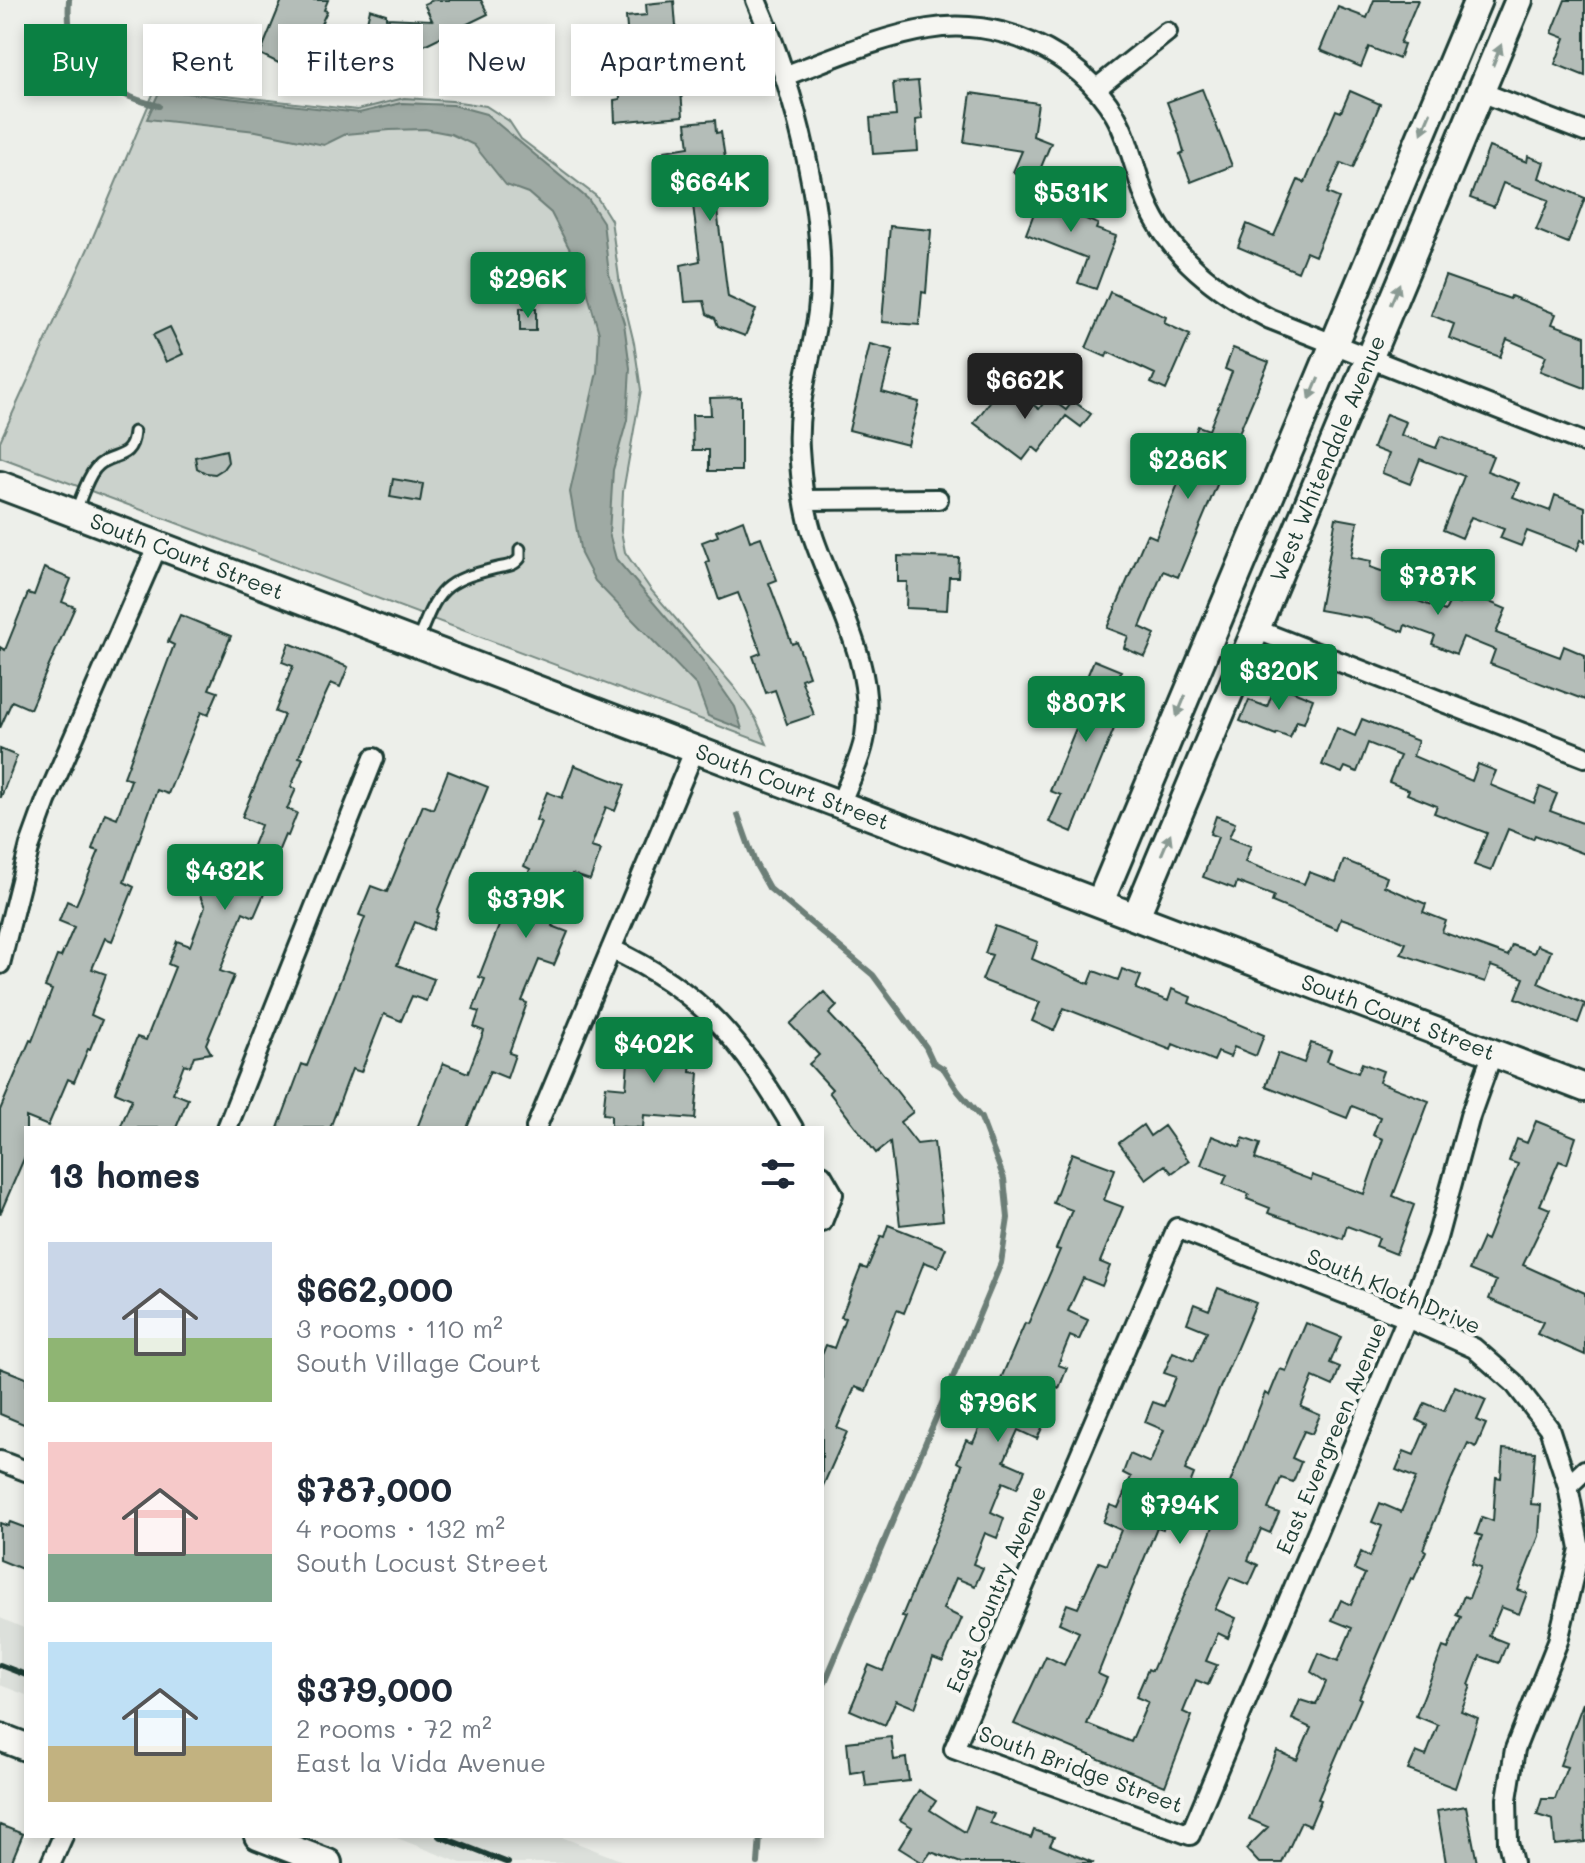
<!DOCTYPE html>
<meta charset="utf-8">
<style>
body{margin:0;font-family:Mali,sans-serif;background:#f6f6f7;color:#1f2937;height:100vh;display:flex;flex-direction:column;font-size:30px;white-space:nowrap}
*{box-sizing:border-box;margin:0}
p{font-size:26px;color:#747a83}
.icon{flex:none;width:44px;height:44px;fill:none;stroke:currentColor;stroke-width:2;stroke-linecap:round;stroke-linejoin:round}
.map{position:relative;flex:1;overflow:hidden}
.sheet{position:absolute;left:24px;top:1126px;width:800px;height:712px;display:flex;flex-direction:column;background:#fff;border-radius:0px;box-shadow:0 4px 12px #0003}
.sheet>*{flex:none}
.guide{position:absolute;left:24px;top:24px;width:800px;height:72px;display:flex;gap:16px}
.price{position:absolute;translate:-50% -68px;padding:0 18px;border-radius:8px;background:#0b8043;color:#fff;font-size:26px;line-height:52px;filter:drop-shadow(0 2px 4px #0008)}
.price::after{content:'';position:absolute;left:50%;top:48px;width:24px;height:18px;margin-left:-12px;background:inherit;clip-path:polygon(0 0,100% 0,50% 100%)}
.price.current{background:#222;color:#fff}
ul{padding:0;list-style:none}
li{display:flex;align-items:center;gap:24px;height:200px;padding:0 24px}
li span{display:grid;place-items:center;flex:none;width:224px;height:160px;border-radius:0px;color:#555}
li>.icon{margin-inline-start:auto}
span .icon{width:96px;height:96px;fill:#fffc;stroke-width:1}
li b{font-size:34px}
h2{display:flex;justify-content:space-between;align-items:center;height:96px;padding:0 24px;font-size:34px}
.pill{padding:0 28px;border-radius:0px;background:#fff;box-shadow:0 4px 12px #0003;font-size:28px;line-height:72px}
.pill.current{background:#0b8043;color:#fff}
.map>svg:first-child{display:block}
.built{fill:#dce0db}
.green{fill:#cbd2cc;stroke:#758880;stroke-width:2}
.water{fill:#9faaa4;stroke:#6c7e77;stroke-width:2}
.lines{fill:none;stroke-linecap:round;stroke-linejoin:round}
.stream{stroke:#6c7e77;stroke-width:6}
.building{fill:#b4bdb8;stroke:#1f3d34;stroke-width:2}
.lane-casing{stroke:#1f3d34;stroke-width:15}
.street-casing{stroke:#1f3d34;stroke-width:24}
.secondary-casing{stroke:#1f3d34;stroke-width:32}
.lane{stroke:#f6f6f2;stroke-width:9}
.street{stroke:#f6f6f2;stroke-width:18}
.secondary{stroke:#f6f6f2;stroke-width:26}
.rail{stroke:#1f3d34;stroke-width:6}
.oneway{fill:#8a9a93}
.labels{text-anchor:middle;stroke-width:8;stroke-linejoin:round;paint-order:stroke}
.street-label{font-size:22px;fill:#1f3d34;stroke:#f6f6f2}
</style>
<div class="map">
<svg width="1585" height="1863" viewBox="0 0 1585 1863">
<rect width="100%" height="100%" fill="#edefea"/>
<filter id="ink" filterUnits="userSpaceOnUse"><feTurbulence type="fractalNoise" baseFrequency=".0125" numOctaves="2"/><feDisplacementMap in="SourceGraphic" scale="16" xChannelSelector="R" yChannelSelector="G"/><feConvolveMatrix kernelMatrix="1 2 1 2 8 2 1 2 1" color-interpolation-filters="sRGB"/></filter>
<g filter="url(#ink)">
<path class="built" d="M0,1618l26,11v66l-26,-10z
M392,1836h167l69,27h-167z"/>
<path class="green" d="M156,87l201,23 47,-12 48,3 34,5 23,15 12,18 75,57 15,24 9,65 14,58 7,47 -18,102 -2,39 4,21 26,38 84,98 21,31 11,25 -767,-287v-16l90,-197z"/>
<path class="water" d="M160,90l199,23 42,-10 52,2 33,9 102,85 15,23 6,52 15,49 6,45 -3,52 -14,50 -4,63 7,26 85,99 34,49 7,22 -34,-13 -11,-30 -102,-105 -14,-27 -11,-62 27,-120 2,-39 -17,-60 -31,-60 -23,-20 -22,-8 -32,-40 -23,-11 -26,-5 -35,1 -44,4 -22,11 -68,-14 -109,-12z"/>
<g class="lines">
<path class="stream" d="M69,0c-5,63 32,92 90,106
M738,815l17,48 14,25 104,87 53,72 7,15 11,7 14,22 23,27 23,61 4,39 -7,45 -179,426
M758,1863l2,-27"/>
</g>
<path class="building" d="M282,0h46l-4,10 3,1 -19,41 7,8 -11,1 -5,12 -39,-19z
M433,0h48l7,14 -74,36h-27l-1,-5 -23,-6 7,-30 16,5v4l46,2 -8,-16z
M1374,0h44l-18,43 4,1 -5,15 -30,-12 -8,20 -41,-17 18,-43 29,11z
M1565,0h20v76l-30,-12 10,-26 -13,-5z
M674,1l9,115 -68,6 -1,-22 6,-1 -4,-58 12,-1 -2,-23 21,-2 -1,-11z
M918,81l4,38 -6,1 2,31 -45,3 -3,-36 26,-2 -3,-33z
M1202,89l30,77 -41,16 -11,-28 4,-2 -5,-18 -12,-32z
M1350,91l30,13 -27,64 -12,-5 -14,30 12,5 -24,58 -9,-4 -8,20 -60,-25 9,-23 27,12 24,-56 7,3 31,-73 5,2z
M971,93l67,10 -5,33 18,7 -16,39 -22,-10 9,-21 -58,-9z
M715,120l1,13 5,-1 7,46 20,-3 3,22 -35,5 12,95 28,13 -11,26 -27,-10 -3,-8 -8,-4 -3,-13 -19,1 -4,-37 19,-4 -7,-56 -6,-37 -20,3 -3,-20 25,-4 -3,-24z
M1489,147l38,15 1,-6 16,6 -5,16 46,20 -17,45 -32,-13 13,-30 -46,-17 -9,24 -24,-9z
M1046,182l22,8 -7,19 37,15 -2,5 20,7 -20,53 -18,-6 9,-25 -61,-24z
M890,226l41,4 -5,63 -4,-1 -3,33 -37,-3z
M1445,276l65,23 1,-3 45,18 -4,10 33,12v52l-45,-17 6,-15 -39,-17 -7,18 -51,-19 5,-14 -23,-9z
M1110,292l56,25 -2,6 26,12 -24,55 -15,-7 4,-9 -47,-22 -2,5 -20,-9z
M520,308h16v23h-16z
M170,327l13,27 -17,8 -13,-27z
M870,344l23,6 -11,42 37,10 -11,43 -59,-15z
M1233,348l36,14 -91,215 -15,-6 -23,56 15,7 -10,23 -21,-9 4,-12 -21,-8 40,-94 9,4 22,-54 -9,-4 7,-16 5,2 17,-40 11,4 23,-58 -7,-3z
M1004,383l35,26 9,-12 18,13 7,-9 18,13 -10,13 -15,-11 -27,36 -6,-5 -10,13 -49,-37z
M741,397v74h-32v-21h-16l-1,-35h19l-1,-17z
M1386,414l20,8 -5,13 35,13 5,-12 52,20 -6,15 32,12 -6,14 37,14 5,-16 30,12v35l-4,-2 -4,10 -50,-19 -6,15 -21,-8 4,-9 -33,-12 -9,21 -19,-8 21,-54 -44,-17 -10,25 -28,-11 7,-19 -16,-6z
M226,450l2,12 -5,7 -8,5 -9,-1 -9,-5 -2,-11z
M393,479l30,5 -3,18 -30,-5z
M1336,518l22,4 -7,35 20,4 -1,6 51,18 -6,15 30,11 5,-10 9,3 5,-13 42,18 -10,24 64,24 4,-11 21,9v45l-95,-36 5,-14 -32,-13 -7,17 -24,-10 3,-8 -30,-11 -2,7 -33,-13 -51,-9z
M743,520l7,21 11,-4 16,43 -8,3 23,61 5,-2 12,34 -8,3 13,36 -27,9 -12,-34 -9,3 -13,-37 8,-3 -23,-60 -19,7 -13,-38 3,-1 -7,-19 16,-6 -2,-5z
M898,556l61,2 -1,19h-9l-2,33 -41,-2 1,-26h-9z
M44,568l27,11 -9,23 13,5 -45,102 -18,-8 -12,27v-81l5,3 23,-57 6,2z
M180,615l51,21 -22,53 9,3 -10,23 -7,-3 -33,82 -11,-4 -33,92 10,5 -22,54 -7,-3 -13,31 14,5 -15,41 11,5 -12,29h-2l-14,33 -6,-3 -20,47 -22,-9v37l-26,60v-104l30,-70 2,1 20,-51 -7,-3 12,-31 4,1 13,-30 -15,-6 8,-20 9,4 23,-54 -7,-2 13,-36 12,5 14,-38 -7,-3 50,-132 -6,-3z
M289,643l59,24 -8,20 -9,-4 -13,28 -19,46 4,1 -12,29 5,2 -9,20 10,4 -9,23 -3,-1 -12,29 3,2 -22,51 -11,-5 -23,59 14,5 -28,68 5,9 -17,3 -4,10 -6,-2 -11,29 15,6 -12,29h-56l12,-29 -17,-7 22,-55 9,3 29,-73 -7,-3 9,-23 13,5 15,-39 -6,-13 23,-10 2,-6 14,-6 3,-8 4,2 16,-41 -19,-8 42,-102 -9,-3 18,-46 -11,-4z
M1094,660l27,11 -15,37 14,6 -48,118 -23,-10 12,-27 -11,-4 29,-70 -9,-4z
M1276,684l37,15 -9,24 -7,-2 -7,17 -13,-5 -1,2 -36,-14 9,-21 18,7z
M1362,719l56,22 -5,15 59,25 6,-17 18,7 -6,14 44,18 6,-16 17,7 -7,17 35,13v30l-50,-19 -2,4 -25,-10 -17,42 -17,-6 13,-32 -53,-20 3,-7 -30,-12 2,-4 -20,-8 11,-26 -32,-13 -11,29 -12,-5 -3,6 -20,-8 15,-37 18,8z
M0,749l17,7 -16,41h-1z
M574,765l51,20 -10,26 -9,-4 -15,40 10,3 -11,30 -18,-6 -20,52 16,6 -14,33 -15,-5 -17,41 5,2 -18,50 6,2 -8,23 -17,-7 -23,57h-50l26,-65 25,10 16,-42 -10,-4 5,-15 -6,-2 12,-31 -6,-2 27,-69 8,3 16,-42 -6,-3 17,-44 -5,-2 11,-28 15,6z
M448,771l40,16 -51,125 2,1 -6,17 -18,-8 -18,43 37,14 -8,22 -14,-5 -11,25 -17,-7 -23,58 -9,-3 -22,59h-52l24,-64 5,2 58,-149 -6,-2 12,-29 16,6 36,-87 10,4z
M1216,816l19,7 -6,15 22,8 -6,16 59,22 5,-12 27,10 8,-22 43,17 -3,9 42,18 -3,8 23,9 -4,11 66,24 4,-11 22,8 3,-8 14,6 -13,32 47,21 -7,19 -62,-25 8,-20 -33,-12 -6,16 -84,-28 5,-11 -39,-16 -26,-9 -4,11 -65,-27 2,-6 -37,-14 -2,7 -32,-12 15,-40 -8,-3z
M995,926l43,16 -6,17 57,25 5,-13 24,9 4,-11 19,7 -5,13 32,12 4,-12 19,8 -2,6 75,32 -8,21 -22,-9 -4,10 -12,-5 -4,9 -41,-17 -2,6 -107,-42 -10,23 -22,-10 8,-19 -58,-22 10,-25 -7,-2z
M824,992l13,14 -8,8 43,46 41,52 -13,10 17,22 17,-2 9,78 -43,5 -10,-83 -14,11 -47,-61 3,-3 -23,-25 10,-9 -29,-31z
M637,1035l35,3 -1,13 21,2 -2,19 9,1 -4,46 -51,-4 -1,13 -32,-2v-11l-8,-1 3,-28 20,2 3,-40 7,1z
M1311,1043l20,7 -4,11 31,12 4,-10 21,8 -4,11 50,19 -36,95 21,9 -18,49 -20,-8 3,-8 -32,-12 -4,13 -75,-26 2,-5 -23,-9 2,-5 -26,-10 4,-9 -26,-10 11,-29 28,11 3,-9 17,6 -5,15 56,21 1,-5 52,19 19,-55 -10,-4 7,-18 -28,-11 -5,12 -81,-32 12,-33 26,10z
M1536,1121l40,16 -9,27 -8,-3 -19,44 10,4 -27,56 62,28v62l-48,-21 6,-12 -54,-23 7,-18 -27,-11 14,-32 4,2 31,-76 -9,-3 8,-22 10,4z
M1143,1125l7,11 14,-10 25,35 -17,12 -7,-8 -19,14 -27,-36z
M1072,1153l43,16 -11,31 19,7 -23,55 10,4 -8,20 -19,-8 -15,33 20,9 -9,20 -9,-4 -12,29 9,3 -8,20 -10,-5 -14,31 11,5 -9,20 -19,-9 -14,31 21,9 -8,18 -14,-6 -12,30 13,6 -7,20 -12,-5 -12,31 10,4 -8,18 -19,-8 -13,31 19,9 -19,44 -10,-4 -18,50 -19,-8 -11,25 -35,-15 19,-45 14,6 23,-54 -4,-1 48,-115 12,-36 -5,-3 9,-22 7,3 52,-120 3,1 32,-74 -4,-1 16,-39 -19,-7z
M888,1225l58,23 -8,19 -14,-5 -20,51 -7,-3 -31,81 -11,-4 -18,41 10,4 -25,56v-133l4,-10 8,3 11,-30 -4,-1 20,-50 6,2 14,-33 3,1z
M1218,1288l38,15 -71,167 9,4 -10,25 -7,-3 -14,33 -6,-2 -30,74 -29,73 9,4 -20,46 44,18 17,-40 -12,-5 12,-28 4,2 53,-124 60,-154 4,3 11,-27 6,2 20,-48 35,14 -11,26 10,4 -7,19 -20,-9 -12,30 19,8 -8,19 -8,-3 -12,27 9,4 -8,20 -12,-4 -13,31 11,4 -9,20 -9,-4 -13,31 10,5 -9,20 -19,-8 -15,32 21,9 -8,20 -10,-5 -12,28 11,4 -9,20 -12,-5 -13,32 9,4 -27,70 -151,-62 32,-68 18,9 15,-33 -20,-9 8,-19 11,4 21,-46 8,3 14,-35 -18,-8 7,-17 8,3 13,-31 -8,-4 7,-19 20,9 14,-33 -19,-8 8,-20 11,4 12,-29 -12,-4 9,-21 21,9 13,-30 -20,-8 7,-19 15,6z
M0,1368l26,10v47l-26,-11z
M1455,1386l31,14 -9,20 9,4 -10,23 -8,-4 -15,33 -30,73 3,2 -12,28 -3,-1 -52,120 2,1 -43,100 3,1 -11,26 -9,-4 -19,41h-23l-13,-14 22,-22 -19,-8 19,-47 9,-21 20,9 14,-32 -19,-9 8,-19 16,5 10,-23 -15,-10 8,-19 19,8 14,-33 -20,-8 9,-20 10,5 14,-31 -11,-5 7,-17 9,5 12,-31 -10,-4 8,-19 21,9 15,-34 -20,-8 8,-19 10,4 13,-30 -10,-5 8,-17 19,8z
M1503,1449l32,3 -4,52 10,1 -2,31 -21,54 9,3 -8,21 -18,-7 -12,29 18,7 -8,20 -19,-7 -11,29 2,1 -10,25 17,7 -23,70 -47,-18 8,-18 10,4 12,-31 -22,-9 27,-69 5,2 13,-32 -5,-2 8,-19 5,2 12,-31 -9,-3 10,-28 -6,-2 6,-17 11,4 3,-44 5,1z
M10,1522l16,6v31l-4,10 -22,-9v-37l8,3z
M1583,1703l2,139 -30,3 -2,-25 -16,-5 5,-16h13l12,-32 -7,-2z
M891,1737l3,23 12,-2 3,23 -43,5 -2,-15 -14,2 -3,-31z
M919,1790l17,11 -6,9 35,22 10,-25 19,7 -4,9 41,15 3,-8 20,7 -4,8 44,18h-133l-30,-11 -8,11 -24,-15 13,-21 -12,-7z
M1466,1806l11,57h-31l-9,-52z
M0,1825l23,9 -12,29h-11z"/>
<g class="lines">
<defs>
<path id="lane" d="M76,510c6,-13 10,-30 19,-41 14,-18 37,-6 39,-37
M417,642c21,-52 23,-60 80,-74 10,-2 17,-2 23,-10v-9"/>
<path id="street" d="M756,0c37,85 74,219 62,312 -6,46 -22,90 -19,137 2,30 5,62 15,90 22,63 62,127 51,197 -4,23 -16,46 -25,68
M784,76c47,-17 95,-39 144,-47 70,-13 151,24 187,86 15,26 20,57 31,85 23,57 72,92 124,119l315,124
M1097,88l70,-56
M1481,92l104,40
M805,500l133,-1
M1255,629l330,128
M611,949c92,42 132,95 182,179
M0,964l30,-119 16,-44 112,-256
M1493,1052l-23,64 -33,122 -30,80 -217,517 -236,-86 223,-521 230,90 67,30 40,35 35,45 19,58 12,63 -22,92 -43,108 -8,50 1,43 5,21
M227,1128l147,-370
M536,1128l159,-379
M822,1175l11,19 -11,28
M0,1461l26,10
M1568,1486l17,-16
M51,1863l12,-27"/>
<g id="secondary">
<path id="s1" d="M0,485l1585,603"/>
<path d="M1100,902l378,-902"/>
<path id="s2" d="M1136,916l383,-916"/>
<path d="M0,1737l26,10"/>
<path d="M258,1836l70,27"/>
</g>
</defs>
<use href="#lane" class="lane-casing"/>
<use href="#street" class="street-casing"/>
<use href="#secondary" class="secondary-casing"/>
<use href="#lane" class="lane"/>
<use href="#street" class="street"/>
<use href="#secondary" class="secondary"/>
<path class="rail" d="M0,1665l26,10
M439,1836l69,27"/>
</g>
<defs><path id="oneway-solid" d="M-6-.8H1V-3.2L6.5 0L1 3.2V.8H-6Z" transform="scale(2)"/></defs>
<g class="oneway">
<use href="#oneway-solid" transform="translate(1497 55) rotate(-68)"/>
<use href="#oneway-solid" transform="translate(1426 123) rotate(113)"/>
<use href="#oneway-solid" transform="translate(1395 294) rotate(-67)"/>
<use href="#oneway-solid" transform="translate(1314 389) rotate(113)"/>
<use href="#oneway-solid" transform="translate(1181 706) rotate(113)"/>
<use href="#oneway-solid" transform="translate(1166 844) rotate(-67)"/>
</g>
</g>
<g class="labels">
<g class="street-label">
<text dy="8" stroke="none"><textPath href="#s2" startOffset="496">West Whitendale Avenue</textPath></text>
<text dy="8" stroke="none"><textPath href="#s1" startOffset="200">South Court Street</textPath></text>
<text dy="8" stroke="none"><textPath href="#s1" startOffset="848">South Court Street</textPath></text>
<text dy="8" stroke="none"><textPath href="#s1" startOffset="1496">South Court Street</textPath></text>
<text transform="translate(1394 1291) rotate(23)" y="8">South Kloth Drive</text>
<text transform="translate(1331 1438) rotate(-67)" y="8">East Evergreen Avenue</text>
<text transform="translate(996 1589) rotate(-67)" y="8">East Country Avenue</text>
<text transform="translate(1081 1769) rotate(20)" y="8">South Bridge Street</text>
</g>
</g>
</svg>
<b class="price" style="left:710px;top:223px">$664K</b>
<b class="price" style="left:1071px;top:234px">$531K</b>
<b class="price" style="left:528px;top:320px">$296K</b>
<b class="price current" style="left:1025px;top:421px">$662K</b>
<b class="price" style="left:1188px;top:501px">$286K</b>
<b class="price" style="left:1438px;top:617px">$787K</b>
<b class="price" style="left:1279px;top:712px">$320K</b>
<b class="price" style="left:1086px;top:744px">$807K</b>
<b class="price" style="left:225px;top:912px">$432K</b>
<b class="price" style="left:526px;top:940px">$379K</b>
<b class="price" style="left:654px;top:1085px">$402K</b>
<b class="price" style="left:998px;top:1444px">$796K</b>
<b class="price" style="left:1180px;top:1546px">$794K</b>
<div class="guide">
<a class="pill current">Buy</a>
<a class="pill">Rent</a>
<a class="pill">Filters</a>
<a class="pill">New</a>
<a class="pill">Apartment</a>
</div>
<section class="sheet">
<h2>13 homes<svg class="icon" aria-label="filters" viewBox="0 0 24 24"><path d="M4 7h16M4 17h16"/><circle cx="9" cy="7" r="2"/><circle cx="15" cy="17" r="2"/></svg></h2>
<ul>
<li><span style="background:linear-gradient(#c9d6e8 60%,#8fb573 0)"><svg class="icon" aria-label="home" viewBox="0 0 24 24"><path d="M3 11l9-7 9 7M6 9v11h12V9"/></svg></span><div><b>$662,000</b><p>3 rooms · 110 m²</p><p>South Village Court</p></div></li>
<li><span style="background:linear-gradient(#f6c9c9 70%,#7fa58c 0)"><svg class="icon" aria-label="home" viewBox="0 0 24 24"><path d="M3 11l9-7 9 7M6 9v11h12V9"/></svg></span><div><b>$787,000</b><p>4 rooms · 132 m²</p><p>South Locust Street</p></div></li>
<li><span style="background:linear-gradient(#bfe0f5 65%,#c2b280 0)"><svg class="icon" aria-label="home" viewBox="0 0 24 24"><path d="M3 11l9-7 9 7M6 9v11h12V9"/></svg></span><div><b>$379,000</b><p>2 rooms · 72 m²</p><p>East la Vida Avenue</p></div></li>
</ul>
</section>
</div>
